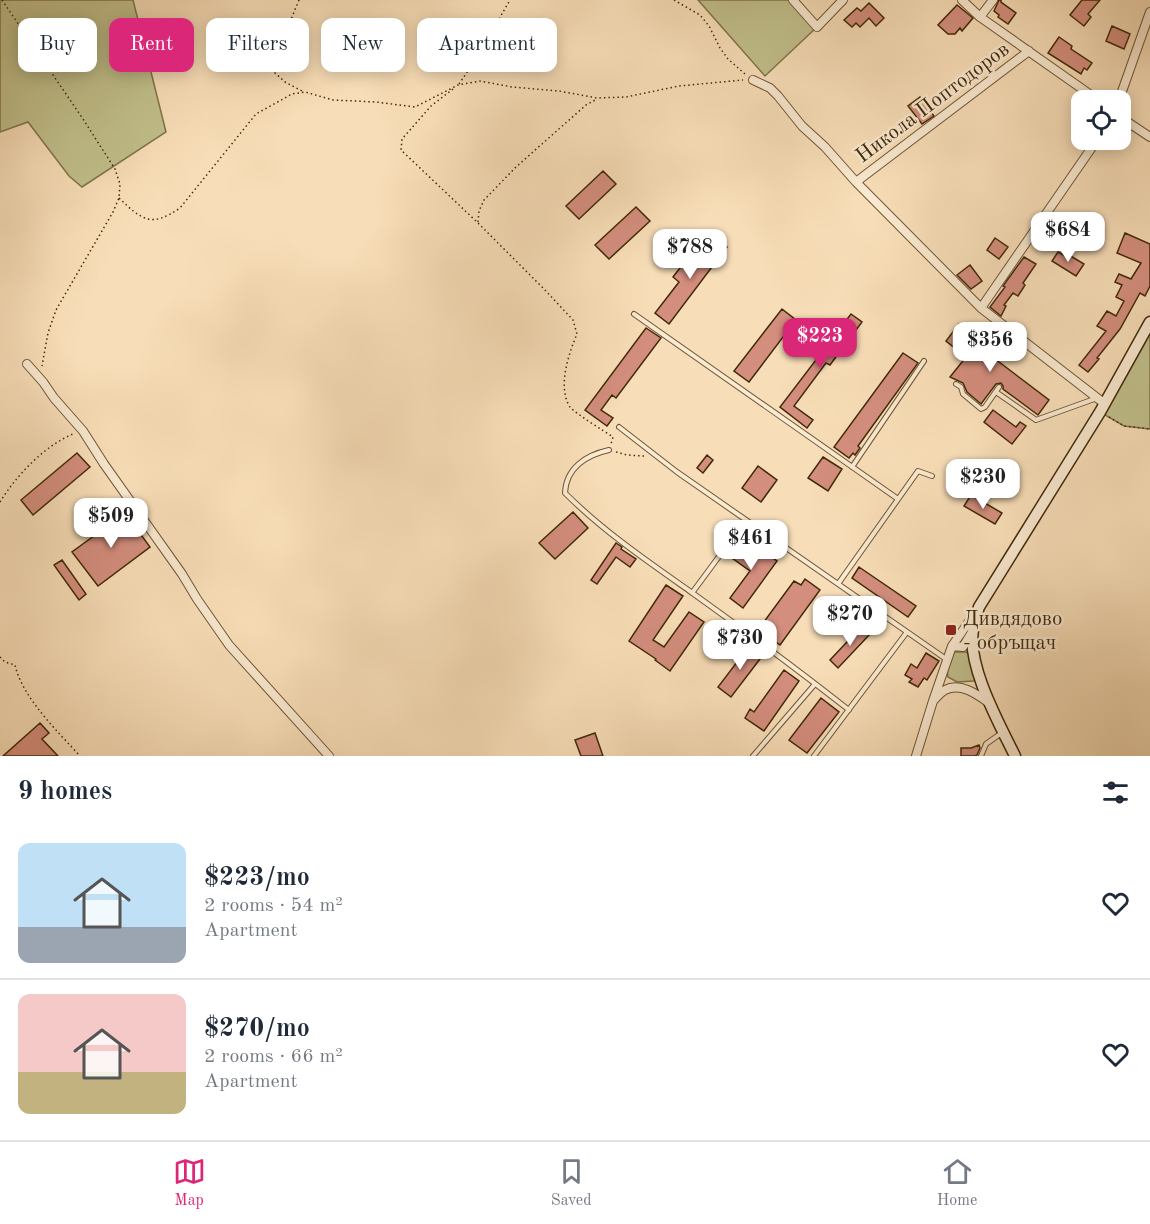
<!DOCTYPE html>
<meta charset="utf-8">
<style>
body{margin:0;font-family:"Old Standard TT",serif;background:#f2f2f3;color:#1f2937;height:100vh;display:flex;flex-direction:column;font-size:22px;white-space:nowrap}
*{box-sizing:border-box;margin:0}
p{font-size:20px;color:#747a83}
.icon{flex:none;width:33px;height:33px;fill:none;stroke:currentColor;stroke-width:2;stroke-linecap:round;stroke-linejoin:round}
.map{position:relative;height:756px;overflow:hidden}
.sheet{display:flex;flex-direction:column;background:#fff;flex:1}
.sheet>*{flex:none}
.hud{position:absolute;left:18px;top:18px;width:600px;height:54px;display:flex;gap:12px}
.tools{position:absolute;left:1071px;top:90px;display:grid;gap:12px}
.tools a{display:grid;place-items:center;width:60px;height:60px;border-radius:12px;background:#fff;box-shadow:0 3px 15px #0003;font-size:30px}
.price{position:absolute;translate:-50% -51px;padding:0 14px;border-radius:12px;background:#fff;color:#222;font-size:20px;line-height:39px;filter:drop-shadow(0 2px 3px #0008)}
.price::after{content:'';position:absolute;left:50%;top:36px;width:18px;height:14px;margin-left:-9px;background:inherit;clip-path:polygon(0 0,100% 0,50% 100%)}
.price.current{background:#db2777;color:#fff}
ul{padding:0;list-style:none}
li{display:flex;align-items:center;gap:18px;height:150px;padding:0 18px}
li+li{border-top:2px solid #e0e1e3}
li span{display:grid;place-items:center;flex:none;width:168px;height:120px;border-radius:12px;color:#555}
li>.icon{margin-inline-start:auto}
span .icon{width:72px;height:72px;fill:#fffc;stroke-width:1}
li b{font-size:26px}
h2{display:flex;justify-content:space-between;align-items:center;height:72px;padding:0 18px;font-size:26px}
.chip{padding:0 21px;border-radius:12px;background:#fff;box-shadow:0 3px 15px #0003;font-size:21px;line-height:54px}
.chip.current{background:#db2777;color:#fff}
.tab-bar{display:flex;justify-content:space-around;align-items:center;height:84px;border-top:2px solid #e0e1e3;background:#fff;font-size:16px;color:#747a83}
.tab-bar a{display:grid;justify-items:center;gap:3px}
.tab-bar .current{color:#db2777}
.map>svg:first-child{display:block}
.green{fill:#c1c08c;stroke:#80744a;stroke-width:1.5}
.building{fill:#d48e7e;stroke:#402909;stroke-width:1.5}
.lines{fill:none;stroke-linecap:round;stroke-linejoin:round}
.lane-casing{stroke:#6e5635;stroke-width:6}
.street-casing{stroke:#6e5635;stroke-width:10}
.secondary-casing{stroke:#402909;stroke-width:13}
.path{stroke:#402909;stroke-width:1.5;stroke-dasharray:1.5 3;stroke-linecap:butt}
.lane{stroke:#faead1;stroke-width:4}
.street{stroke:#faead1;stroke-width:8}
.secondary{stroke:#faead1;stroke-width:10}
.poi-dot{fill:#8f2418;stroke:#faead1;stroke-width:2}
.labels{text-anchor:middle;stroke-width:5;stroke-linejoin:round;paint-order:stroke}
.street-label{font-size:21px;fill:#402909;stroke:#faead1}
.poi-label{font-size:21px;fill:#402909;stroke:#faead1;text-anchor:start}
</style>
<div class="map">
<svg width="1150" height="756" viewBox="0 0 1150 756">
<rect width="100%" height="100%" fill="#f8deb8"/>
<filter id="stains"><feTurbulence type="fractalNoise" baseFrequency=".00333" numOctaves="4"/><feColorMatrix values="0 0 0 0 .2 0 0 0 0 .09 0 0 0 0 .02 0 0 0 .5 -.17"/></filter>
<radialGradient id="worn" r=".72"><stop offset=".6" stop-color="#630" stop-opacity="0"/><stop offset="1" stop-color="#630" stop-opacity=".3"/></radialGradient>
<path class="green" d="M0,0h133l33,132 -84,55 -13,-11 -41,-54 -28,10z
M698,0h95l24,27 -52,49z
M1150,322v107l-26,-3 -24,-14z
M954,652h12l8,5 4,17 -4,7 -17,1 -9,-5 -2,-18z"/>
<path class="building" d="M999,0h2v2l15,11 -8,11 -10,-7 1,-2 -5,-4z
M1082,0h18l-12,14 3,3 -7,9 -14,-11z
M869,3l15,15 -8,8 -7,-8 -9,9 -4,-4 -4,4 -8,-7 13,-12 4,3z
M957,5l16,13 -11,13 -2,-3 -5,6h-7l-10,-9z
M1112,26l18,8 -6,15 -18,-8z
M1059,37l13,9 -1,3 21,14 -5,7 -3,-2 -3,6 -33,-21z
M920,97l14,19 -12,8 -14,-18z
M603,171l13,13 -37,35 -13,-13z
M636,207l14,14 -41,38 -14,-14z
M1125,233l25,11v42l-5,10 -5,-3 -20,36 -23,29 2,1 -11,13 -9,-7 27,-34 -9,-5 10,-15 9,5 8,-15 -8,-4 6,-12 -7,-3 4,-8 12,5 10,-16 -24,-10z
M715,237l12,10 -58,77 -14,-11 24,-31 -6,-5 17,-22 7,6z
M995,238l13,9 -9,12 -12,-9z
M1058,252l9,5 2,-2 15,9 -8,12 -24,-15z
M1024,257l12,7 -13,19 2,2 -7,11 -5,-3 -9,12 2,1 -5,10 -11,-9 15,-20 -2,-1z
M970,265l12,16 -11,8 -14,-14z
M782,309l14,11 -47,62 -15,-11z
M851,314l11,8 -32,43 -4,-2 -32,43 19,14 -6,8 -27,-21z
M959,324l13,11 -2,2 17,13 -1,2 63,48 -11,15 -35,-26v-3l-2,-3 -5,1 -15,20 -14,-12 -4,-9 -13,-6 16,-20 -20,-16z
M646,328l15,10 -45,60 -4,-3 -11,15 12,8 -6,8 -22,-16z
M903,353l15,10 -60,83 2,2 -5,7 -2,-2 -4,5 -15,-11z
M993,410l23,17 4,-5 6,4 -14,18 -28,-22z
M77,453l13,14 -57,48 -12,-15z
M707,455l6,5 -10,13 -6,-5z
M823,457l19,12 -14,22 -20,-13z
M758,466l19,14 -16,22 -19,-14z
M971,495l31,18 -7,11 -31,-18z
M573,512l15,16 -33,31 -16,-16z
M125,513l25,34 -52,39 -26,-34 41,-30 -2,-2 7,-6 2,3z
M746,539l31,22 -34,47 -13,-10 20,-27 -18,-13z
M616,543l6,4 -1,2 15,10 -6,8 -14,-10 -19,27 -6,-4z
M62,560l24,34 -7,6 -25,-35z
M859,567l57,39 -8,11 -56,-39z
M805,579l15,11 -40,55 -22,-15 36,-49 7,4z
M666,585l17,11 -30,44 11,7 25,-35 15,10 -34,49 -15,-11 1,-1 -27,-18z
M862,626l8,8 -32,34 -8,-8z
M750,645l13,10 -32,42 -13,-10z
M926,653l13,8 -12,19 -3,-2 -6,9 -9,-5 3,-3 -7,-4 6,-11 6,4z
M784,670l15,11 -35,50 -19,-13 5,-9 4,3z
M821,698l18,14 -32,41 -18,-13z
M40,723l9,10 -7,6 16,17h-55z
M595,733l8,23h-22l-6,-16z
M979,745l1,3 -3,7 -2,1h-14v-8h10z"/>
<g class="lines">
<defs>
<path id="lane" d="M634,314l264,185
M956,384l5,3 2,7 18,15 4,-2 14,-20
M996,392l40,28 61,-22
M619,427l58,45 269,187
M609,450c-23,5 -43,18 -44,43 38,38 82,68 126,99 53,38 106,77 158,118
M852,467l72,-106
M838,584l80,-113 14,5
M692,593l54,-73
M753,756l62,-72
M814,756l93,-124
M981,756l5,-12 17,-12"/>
<path id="street" d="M793,0l24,27 26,-27
M962,0l18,17 118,83
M980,17l13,-17
M753,80l17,8 8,8 24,30 23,21 31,35 125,126 124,96
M1119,100l31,-88
M1120,117l30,20
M856,182l173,-131
M981,308l116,-168
M27,364l16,18 11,16 29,33 21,33 78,110 15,25 32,46 100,111
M972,632l-9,15 -11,-1 23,-33
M934,700c3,-3 7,-8 11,-10 15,-8 32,4 44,13
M916,756l17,-55 19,-55"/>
<path id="secondary" d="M1015,756c-16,-33 -48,-90 -42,-126 1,-8 4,-16 6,-23l121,-195 50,-90"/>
</defs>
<use href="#lane" class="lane-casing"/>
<use href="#street" class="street-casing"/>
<use href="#secondary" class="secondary-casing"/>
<path class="path" d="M2,0l81,119 32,50 5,15 -1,14 -6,14 -57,98 -8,23 -6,33
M299,0c-10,24 -20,47 -24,73l10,9 19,10
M674,0l26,15 9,11 11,22 8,11 17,15
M459,84l15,-22 36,-62
M453,89l-22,17 -29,33 -1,11 77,73 66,66 29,31 4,14c-8,19 -20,53 -7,73 6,7 34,24 43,30l-2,7
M119,198c23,22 32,30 61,10l76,-94 36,-20 13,-2 28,8 43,2 39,5 43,-22 22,-4 32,6 47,4 38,7 29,-1 53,-11 64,-6
M478,222l1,-11 5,-11 32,-33 70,-62 11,-6
M1109,417l15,9 26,3
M616,452l11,3 17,1
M0,502c16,-26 44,-56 73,-68
M0,657l5,5 10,3c7,32 43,67 65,91"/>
<use href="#lane" class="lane"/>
<use href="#street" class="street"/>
<use href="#secondary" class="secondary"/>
</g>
<rect class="poi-dot" x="945" y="624" width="12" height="12" rx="3"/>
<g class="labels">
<g class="street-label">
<text transform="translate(932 102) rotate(-37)" y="7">Никола Поптодоров</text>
</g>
<g class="poi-label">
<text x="963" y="625">Дивдядово<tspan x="963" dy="24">- обръщач</tspan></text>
</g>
</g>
<rect width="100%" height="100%" filter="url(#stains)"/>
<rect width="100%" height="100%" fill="url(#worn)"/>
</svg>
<div class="tools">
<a><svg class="icon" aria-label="locate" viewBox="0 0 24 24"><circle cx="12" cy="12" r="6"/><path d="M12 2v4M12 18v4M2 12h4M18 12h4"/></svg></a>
</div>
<b class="price" style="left:1068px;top:263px">$684</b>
<b class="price" style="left:690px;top:280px">$788</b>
<b class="price current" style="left:820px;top:369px">$223</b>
<b class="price" style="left:990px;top:373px">$356</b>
<b class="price" style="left:983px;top:510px">$230</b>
<b class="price" style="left:111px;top:549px">$509</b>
<b class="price" style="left:751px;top:571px">$461</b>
<b class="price" style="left:850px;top:647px">$270</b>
<b class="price" style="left:740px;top:671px">$730</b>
<div class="hud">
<a class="chip">Buy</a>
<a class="chip current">Rent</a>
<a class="chip">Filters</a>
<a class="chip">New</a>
<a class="chip">Apartment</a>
</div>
</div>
<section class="sheet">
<h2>9 homes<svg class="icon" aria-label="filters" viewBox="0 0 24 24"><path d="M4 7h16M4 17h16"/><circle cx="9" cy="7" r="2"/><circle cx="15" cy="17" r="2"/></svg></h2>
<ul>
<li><span style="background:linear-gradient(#bfe0f5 70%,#9aa5b1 0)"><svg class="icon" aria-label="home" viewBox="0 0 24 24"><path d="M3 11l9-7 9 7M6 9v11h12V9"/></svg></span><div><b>$223/mo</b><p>2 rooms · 54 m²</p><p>Apartment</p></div><svg class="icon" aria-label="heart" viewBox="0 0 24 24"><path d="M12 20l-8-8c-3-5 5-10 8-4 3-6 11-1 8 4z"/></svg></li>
<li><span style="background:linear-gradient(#f6c9c9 65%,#c2b280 0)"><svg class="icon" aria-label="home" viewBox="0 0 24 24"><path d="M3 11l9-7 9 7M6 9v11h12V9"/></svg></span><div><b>$270/mo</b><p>2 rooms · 66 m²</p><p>Apartment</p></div><svg class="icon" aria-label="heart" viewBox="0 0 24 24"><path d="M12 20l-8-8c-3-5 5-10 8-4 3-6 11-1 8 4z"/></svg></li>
</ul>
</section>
<nav class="tab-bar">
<a class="current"><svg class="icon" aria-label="map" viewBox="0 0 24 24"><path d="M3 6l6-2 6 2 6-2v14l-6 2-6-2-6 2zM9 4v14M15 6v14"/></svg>Map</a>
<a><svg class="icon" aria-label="saved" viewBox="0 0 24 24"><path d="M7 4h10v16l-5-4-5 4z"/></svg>Saved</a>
<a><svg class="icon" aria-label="home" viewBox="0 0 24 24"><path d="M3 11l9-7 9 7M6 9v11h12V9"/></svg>Home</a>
</nav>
